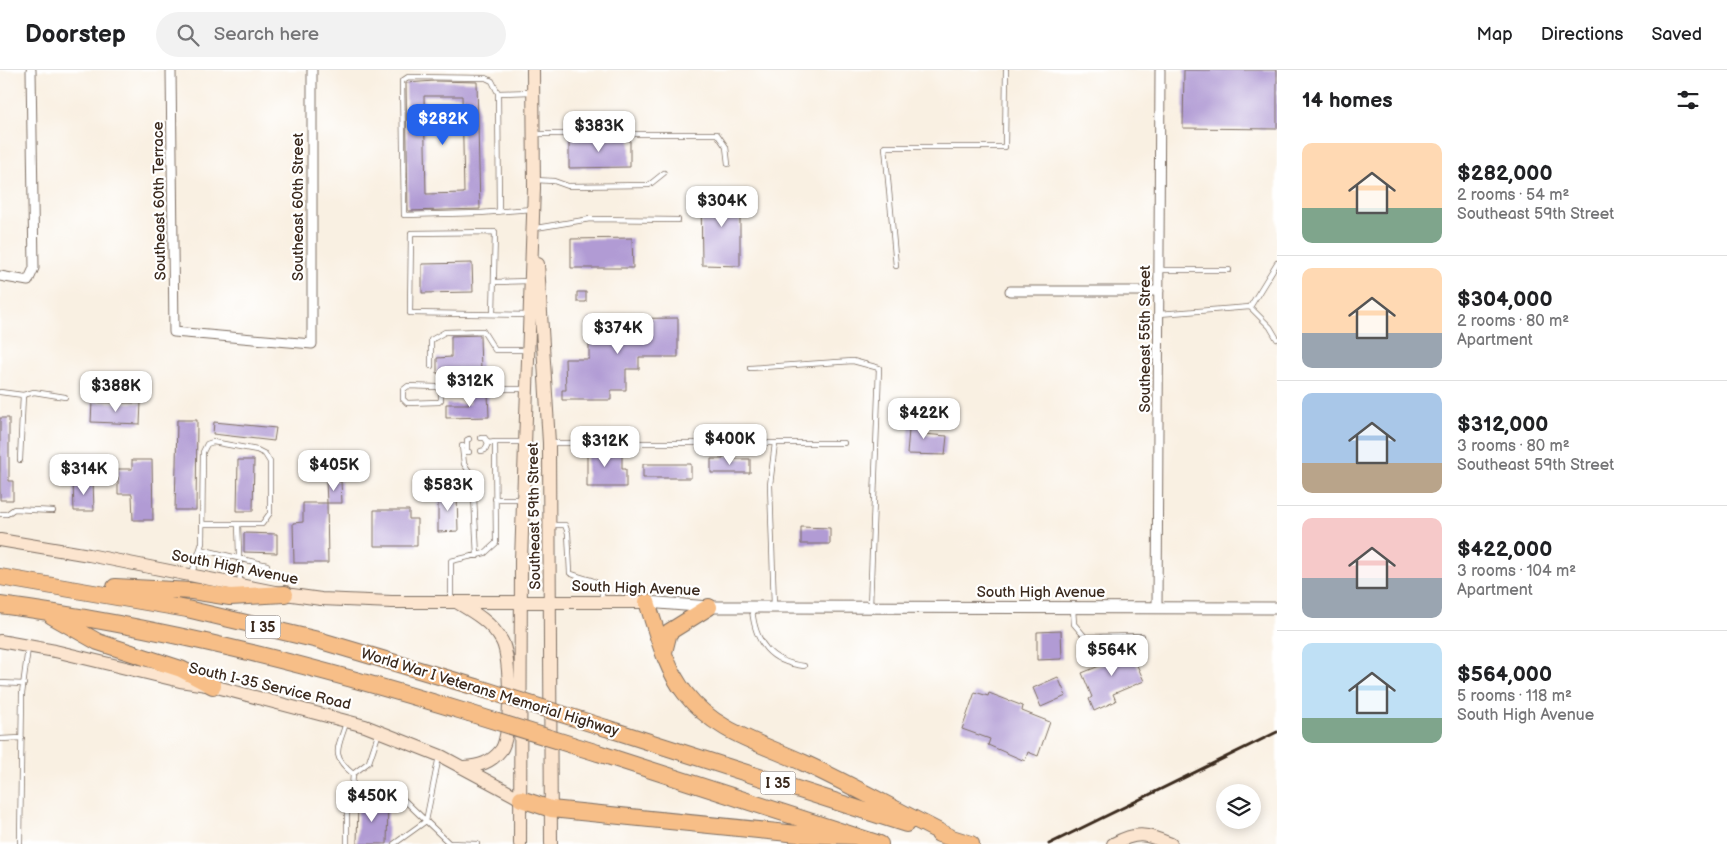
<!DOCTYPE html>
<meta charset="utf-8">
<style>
body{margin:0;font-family:"Balsamiq Sans",sans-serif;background:#f2f2f2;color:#202124;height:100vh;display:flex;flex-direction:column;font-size:19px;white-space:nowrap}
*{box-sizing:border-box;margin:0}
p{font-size:16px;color:#757577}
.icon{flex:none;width:28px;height:28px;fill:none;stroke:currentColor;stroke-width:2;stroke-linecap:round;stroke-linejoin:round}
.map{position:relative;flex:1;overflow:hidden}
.sheet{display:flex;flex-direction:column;background:#fff;width:450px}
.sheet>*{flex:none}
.buttons{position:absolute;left:1216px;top:714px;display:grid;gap:10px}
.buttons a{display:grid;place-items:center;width:45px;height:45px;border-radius:50%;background:#fff;box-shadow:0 2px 12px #0003;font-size:25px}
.price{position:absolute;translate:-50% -42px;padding:0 11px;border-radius:10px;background:#fff;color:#222;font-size:16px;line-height:32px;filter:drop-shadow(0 1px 2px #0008)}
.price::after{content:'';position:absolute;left:50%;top:30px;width:15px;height:11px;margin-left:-8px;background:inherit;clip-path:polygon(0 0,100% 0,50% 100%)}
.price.active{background:#2563eb;color:#fff}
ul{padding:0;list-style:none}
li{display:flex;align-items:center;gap:15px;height:125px;padding:0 25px}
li+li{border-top:1px solid #e0e0e0}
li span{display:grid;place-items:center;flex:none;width:140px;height:100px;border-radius:10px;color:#555}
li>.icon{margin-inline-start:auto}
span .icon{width:60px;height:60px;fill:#fffc;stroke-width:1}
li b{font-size:21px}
h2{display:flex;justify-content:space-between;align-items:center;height:60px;padding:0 25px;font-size:21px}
header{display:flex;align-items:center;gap:30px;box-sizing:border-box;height:70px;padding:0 25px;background:#fff;border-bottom:1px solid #e0e0e0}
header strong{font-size:24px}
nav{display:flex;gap:28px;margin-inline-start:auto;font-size:18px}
.search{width:350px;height:45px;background:#f2f2f2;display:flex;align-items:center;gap:12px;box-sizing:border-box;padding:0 18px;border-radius:28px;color:#757577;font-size:19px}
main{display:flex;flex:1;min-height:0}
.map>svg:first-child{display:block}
.building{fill:#b19bd4;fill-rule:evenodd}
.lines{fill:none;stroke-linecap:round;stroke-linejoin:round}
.service-casing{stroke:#7e6f63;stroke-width:6}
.minor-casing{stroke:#7e6f63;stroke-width:11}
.tertiary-casing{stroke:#7e6f63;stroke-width:13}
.secondary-casing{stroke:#7e6f63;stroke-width:14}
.motorway-casing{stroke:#7e6f63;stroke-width:18}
.service{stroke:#fff;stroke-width:4.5}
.minor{stroke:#fff;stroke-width:9}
.tertiary{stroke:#fff;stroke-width:11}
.secondary{stroke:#fce5cf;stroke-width:12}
.motorway{stroke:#f7be87;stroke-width:16}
.rail{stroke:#3b2a1e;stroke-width:3}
.motorway-bridge-casing{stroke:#7e6f63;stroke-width:18;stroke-linecap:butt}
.motorway-bridge{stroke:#f7be87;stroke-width:16}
.labels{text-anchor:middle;stroke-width:4.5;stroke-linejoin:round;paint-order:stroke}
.shield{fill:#fff;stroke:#766a62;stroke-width:1}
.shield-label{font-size:14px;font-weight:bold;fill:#3b2a1e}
.street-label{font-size:15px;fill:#3b2a1e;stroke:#fff}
</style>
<header>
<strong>Doorstep</strong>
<div class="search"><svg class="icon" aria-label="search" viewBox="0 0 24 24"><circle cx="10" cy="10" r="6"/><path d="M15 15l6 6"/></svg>Search here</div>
<nav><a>Map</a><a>Directions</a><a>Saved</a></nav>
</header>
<main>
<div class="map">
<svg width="1277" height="774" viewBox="0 0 1277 774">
<rect width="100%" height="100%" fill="#fff"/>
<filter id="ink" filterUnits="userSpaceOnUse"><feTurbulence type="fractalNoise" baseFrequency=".02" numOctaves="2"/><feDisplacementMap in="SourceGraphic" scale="10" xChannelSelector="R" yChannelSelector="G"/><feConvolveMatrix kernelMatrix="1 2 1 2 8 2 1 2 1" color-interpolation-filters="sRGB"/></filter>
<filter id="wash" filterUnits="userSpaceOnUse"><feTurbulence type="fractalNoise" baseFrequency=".0096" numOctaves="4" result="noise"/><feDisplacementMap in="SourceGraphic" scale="20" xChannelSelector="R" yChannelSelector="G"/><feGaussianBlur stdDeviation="1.12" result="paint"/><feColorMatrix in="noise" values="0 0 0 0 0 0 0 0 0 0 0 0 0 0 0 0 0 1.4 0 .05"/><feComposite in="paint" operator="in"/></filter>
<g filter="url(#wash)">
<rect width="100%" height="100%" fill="#f9f0e2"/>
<g id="blocks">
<path class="building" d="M1184,0h93v59l-94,-1z
M435,11l42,1 3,127 -72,2 -2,-128zM424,26h38l2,97 -38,1z
M569,68h61v29l-61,1z
M701,123h51v12h-12v61l-38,-1z
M632,168l1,30h-62v-29z
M472,193l1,29 -51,1v-29z
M577,222h9v10h-9z
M678,248v39h-39v12h-13v21h-15v10h-49v-10h4l-1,-31h24v-40z
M480,265l1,37 -44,1v-15l14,-1v-21z
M488,323l1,24 -43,1v-14h23v-10z
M92,332l49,1 -1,21 -49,-2z
M0,348h9v63h4v19h-13z
M910,348l14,1 -1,15 24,2 -2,19 -38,-1z
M177,350h20l-1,90h-21z
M214,352l62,6 -2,13 -61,-7z
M587,377h35v22h4v18h-39z
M723,386h9v3h18v14h-39v-14h12z
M132,390h20l1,60h-20l-1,-26h-14v-25h14z
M238,390h16l-1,51h-16z
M643,394h48v14h-48z
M73,410h20l1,31h-20z
M326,411h15l1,22h-15z
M438,423h19l1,38 -20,1z
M303,433h24l1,60h-34l-1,-40 10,-1z
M374,440h35v9h8v27h-43z
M801,457l29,1v16h-29z
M244,463l33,1v19l-33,-1z
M1061,561l1,28 -25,1v-28z
M1128,575l16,36 -31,13 3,7 -22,10 -5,-12 3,-2 -10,-24 27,-11 -2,-4h-8z
M1058,607l8,19 -25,11 -8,-19z
M975,622l13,4 1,-3 34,13 -1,5 28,11 -12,34 -10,-4 -3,9 -37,-16 2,-6 -28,-10z
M358,731l30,1 -1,42h-30z"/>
</g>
</g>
<g filter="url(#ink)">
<use href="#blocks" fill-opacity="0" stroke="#7e6f63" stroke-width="1"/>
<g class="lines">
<defs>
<path id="service" d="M532,22l-34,1 -6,-12 -6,-3 -78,-1 -6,4 2,134 76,-2 53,-4
M498,23l1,119
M535,64h182l9,13 2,17
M535,110l19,1 14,5 81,-1 15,-12
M536,158l54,-9 88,1
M896,196l-11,-119h120l1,-77
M1159,200h70
M494,212l36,-1
M1250,237l20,20 7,12
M493,244l2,-82 -84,1 -1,80 118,2
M1159,244l91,-7 27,-44
M431,296v-26l14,-8 38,-1 12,19h32
M750,298l103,-7 26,7 -9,238
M441,319v11l-2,2 -32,1 -4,-4v-9l5,-4 29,1 4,2h84
M0,322l23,3 -3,65
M23,325l11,-3 31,5
M481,368h4l3,5 7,-1
M469,369l-2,1v12h2
M550,373h294
M466,376h-4l2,18 9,13 4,79
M481,381l4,-1 3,-7
M495,429h26
M0,444h7l7,-5 39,2
M202,454h36
M551,455h14l3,8 2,40c11,6 24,5 32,14v13
M200,479l67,16
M192,503l10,-30 1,-91 4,-8 6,-2 44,8 8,4 5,8v51l-8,11h-24l2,60
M451,531v-40l34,-8 11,-10 -1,-101h29
M774,536l-4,-121 5,-42
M752,539c3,34 18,53 52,57
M1073,539l1,15 11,13 57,-1
M0,613l24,1
M346,653c-8,26 -16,32 7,51l16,-12 10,-30
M0,669l22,-1
M352,719l1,-15
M20,774l2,-150 6,-46
M347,774v-48l5,-7 34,2 15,6 48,46 28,1
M394,774l32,-23 13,-65"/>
<path id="minor" d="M171,0l3,262 138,12v-274
M0,206l28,5 6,-13 -3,-198
M1010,221h149
M1157,538l3,-538"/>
<path id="tertiary" d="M647,532l62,5 568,1"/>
<path id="secondary" d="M538,194l11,179 2,401
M0,470l89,15 196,39 36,5 71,3h255
M458,533c17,10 34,20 44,38 9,16 10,94 -1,109 -10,13 -22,16 -37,17
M0,571l55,10 125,30 33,5 152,40 76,30 80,43
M520,774l1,-284 13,-372 -1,-118
M1113,774c25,-13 32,-10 58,0"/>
<path id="motorway" d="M0,507l187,32 131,31 158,47
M115,517l77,4 38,6 55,-3
M647,532c10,30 18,66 38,91 30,39 76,50 119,70 50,23 97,50 146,74
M0,535c160,21 315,61 469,108
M52,546l46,26 83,27 32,17
M664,582l5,-20 40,-25
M606,658l300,96
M598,683l282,91
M521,729l30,10 247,25 56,2
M939,764l32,10"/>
</defs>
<use href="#service" class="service-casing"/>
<use href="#minor" class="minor-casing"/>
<use href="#tertiary" class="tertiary-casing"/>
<use href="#secondary" class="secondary-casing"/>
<use href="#motorway" class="motorway-casing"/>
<use href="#service" class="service"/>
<use href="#minor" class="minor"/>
<use href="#tertiary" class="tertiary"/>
<use href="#secondary" class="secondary"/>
<use href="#motorway" class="motorway"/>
<path class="rail" d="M1049,774l228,-112"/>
<defs>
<path id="motorway-bridge" d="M476,617l130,41
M469,643l129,40"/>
</defs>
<use href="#motorway-bridge" class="motorway-bridge-casing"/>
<use href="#motorway-bridge" class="motorway-bridge"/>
</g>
</g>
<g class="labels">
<g class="shield">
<rect x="245.5" y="545.5" width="35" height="23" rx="4"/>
<rect x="760.5" y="701.5" width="35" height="23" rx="4"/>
</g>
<g class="shield-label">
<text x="263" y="562">I 35</text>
<text x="778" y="718">I 35</text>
</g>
<g class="street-label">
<text transform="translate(159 131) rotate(-91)" y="5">Southeast 60th Terrace</text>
<text transform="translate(298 137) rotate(-90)" y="5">Southeast 60th Street</text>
<text transform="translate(1145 269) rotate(-90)" y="5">Southeast 55th Street</text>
<text transform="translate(534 446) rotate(-91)" y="5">Southeast 59th Street</text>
<text transform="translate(235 497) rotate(11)" y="5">South High Avenue</text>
<text transform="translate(636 518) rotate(2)" y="5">South High Avenue</text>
<text x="1041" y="527">South High Avenue</text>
<text transform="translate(270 616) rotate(13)" y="5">South I-35 Service Road</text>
<text transform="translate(490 622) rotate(17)" y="5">World War I Veterans Memorial Highway</text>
</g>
</g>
</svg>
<div class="buttons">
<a><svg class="icon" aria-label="layers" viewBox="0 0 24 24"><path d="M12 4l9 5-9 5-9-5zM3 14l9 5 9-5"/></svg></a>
</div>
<b class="price active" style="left:443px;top:76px">$282K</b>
<b class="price" style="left:599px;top:83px">$383K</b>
<b class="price" style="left:722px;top:158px">$304K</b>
<b class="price" style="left:618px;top:285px">$374K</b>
<b class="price" style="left:470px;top:338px">$312K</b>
<b class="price" style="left:116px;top:343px">$388K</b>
<b class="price" style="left:924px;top:370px">$422K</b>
<b class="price" style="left:730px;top:396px">$400K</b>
<b class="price" style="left:605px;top:398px">$312K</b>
<b class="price" style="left:334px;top:422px">$405K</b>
<b class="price" style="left:84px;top:426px">$314K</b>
<b class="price" style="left:448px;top:442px">$583K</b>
<b class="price" style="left:1112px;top:607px">$564K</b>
<b class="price" style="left:372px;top:753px">$450K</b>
</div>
<section class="sheet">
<h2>14 homes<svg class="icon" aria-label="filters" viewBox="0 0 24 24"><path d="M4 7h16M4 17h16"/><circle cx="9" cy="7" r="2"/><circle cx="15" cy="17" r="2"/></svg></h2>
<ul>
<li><span style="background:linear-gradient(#ffd9b3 65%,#7fa58c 0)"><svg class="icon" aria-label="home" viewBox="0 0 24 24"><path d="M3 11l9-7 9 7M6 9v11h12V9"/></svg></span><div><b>$282,000</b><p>2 rooms · 54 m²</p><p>Southeast 59th Street</p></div></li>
<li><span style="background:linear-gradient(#ffd9b3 65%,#9aa5b1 0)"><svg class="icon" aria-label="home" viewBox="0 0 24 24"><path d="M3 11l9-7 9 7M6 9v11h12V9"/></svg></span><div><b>$304,000</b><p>2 rooms · 80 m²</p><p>Apartment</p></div></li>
<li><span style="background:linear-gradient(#a9c7e8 70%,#b9a48a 0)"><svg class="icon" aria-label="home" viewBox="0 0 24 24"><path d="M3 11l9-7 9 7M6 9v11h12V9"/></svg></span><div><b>$312,000</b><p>3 rooms · 80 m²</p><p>Southeast 59th Street</p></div></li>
<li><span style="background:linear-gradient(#f6c9c9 60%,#9aa5b1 0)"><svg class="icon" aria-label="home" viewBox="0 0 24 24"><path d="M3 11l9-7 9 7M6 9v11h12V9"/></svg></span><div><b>$422,000</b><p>3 rooms · 104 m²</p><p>Apartment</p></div></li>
<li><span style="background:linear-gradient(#bfe0f5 75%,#7fa58c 0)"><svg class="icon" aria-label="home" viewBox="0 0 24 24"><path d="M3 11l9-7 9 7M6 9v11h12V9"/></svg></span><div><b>$564,000</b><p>5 rooms · 118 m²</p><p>South High Avenue</p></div></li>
</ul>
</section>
</main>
